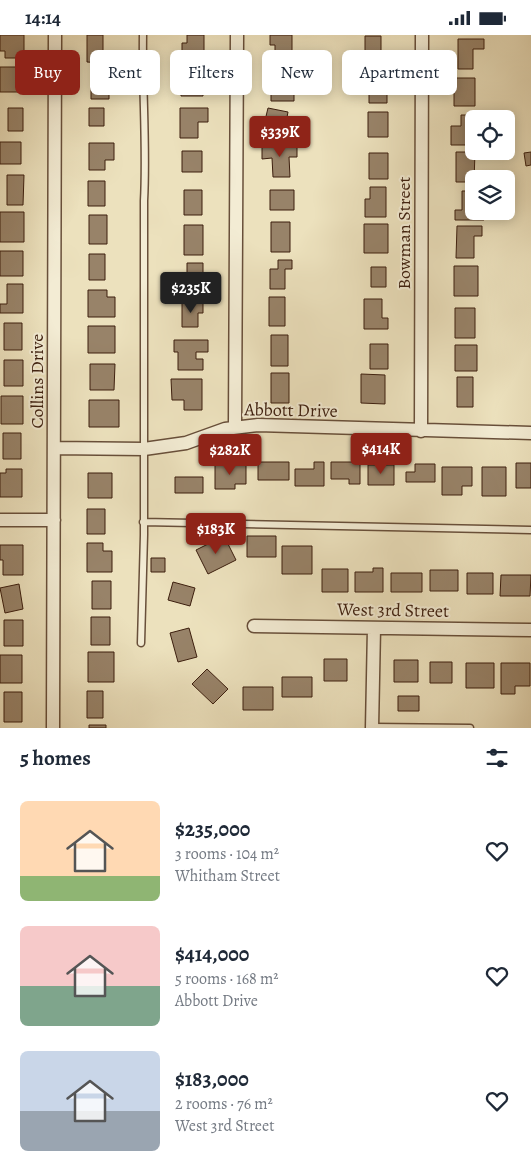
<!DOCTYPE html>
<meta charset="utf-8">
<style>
body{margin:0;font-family:Alegreya,serif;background:#f2f2f3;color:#1f2937;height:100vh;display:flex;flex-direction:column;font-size:19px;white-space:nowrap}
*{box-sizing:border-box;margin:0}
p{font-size:16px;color:#747a83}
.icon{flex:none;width:28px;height:28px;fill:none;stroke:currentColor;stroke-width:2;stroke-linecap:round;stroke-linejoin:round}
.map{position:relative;height:693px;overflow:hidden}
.sheet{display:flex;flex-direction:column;background:#fff;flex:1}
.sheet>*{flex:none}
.banner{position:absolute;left:15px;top:15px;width:501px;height:45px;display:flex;gap:10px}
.fabs{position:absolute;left:465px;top:75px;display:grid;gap:10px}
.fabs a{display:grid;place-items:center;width:50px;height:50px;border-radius:8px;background:#fff;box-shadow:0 2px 12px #0003;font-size:25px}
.price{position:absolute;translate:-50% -42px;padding:0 11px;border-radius:5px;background:#8f2418;color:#fff;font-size:16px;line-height:32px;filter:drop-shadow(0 1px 2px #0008)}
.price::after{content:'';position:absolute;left:50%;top:30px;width:15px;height:11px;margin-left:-8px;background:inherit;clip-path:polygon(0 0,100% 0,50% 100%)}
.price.current{background:#222;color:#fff}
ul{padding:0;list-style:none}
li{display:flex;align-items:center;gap:15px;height:125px;padding:0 20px}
li span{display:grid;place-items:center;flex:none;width:140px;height:100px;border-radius:8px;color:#555}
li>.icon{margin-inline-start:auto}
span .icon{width:60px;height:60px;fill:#fffc;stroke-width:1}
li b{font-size:21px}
h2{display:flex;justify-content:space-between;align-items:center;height:60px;padding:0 20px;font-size:21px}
.pill{padding:0 18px;border-radius:8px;background:#fff;box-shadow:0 2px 12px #0003;font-size:18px;line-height:45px}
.pill.current{background:#8f2418;color:#fff}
.status{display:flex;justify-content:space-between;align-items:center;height:35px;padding:0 25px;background:#fff;direction:ltr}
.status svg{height:14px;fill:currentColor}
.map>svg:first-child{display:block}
.building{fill:#988369;stroke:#3c1e0e}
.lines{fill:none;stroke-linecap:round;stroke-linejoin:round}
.lane-casing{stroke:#684f3a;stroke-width:9}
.street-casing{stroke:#684f3a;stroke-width:15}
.lane{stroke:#f3ecd4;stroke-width:6}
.street{stroke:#f3ecd4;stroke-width:12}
.labels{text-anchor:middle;stroke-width:4;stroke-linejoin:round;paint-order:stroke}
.street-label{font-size:18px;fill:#3c1e0e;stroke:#f3ecd4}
</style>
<div class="status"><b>14:14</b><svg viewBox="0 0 49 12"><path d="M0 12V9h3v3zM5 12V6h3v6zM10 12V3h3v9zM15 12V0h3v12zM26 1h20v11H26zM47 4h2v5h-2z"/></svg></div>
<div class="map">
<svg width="531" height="693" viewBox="0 0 531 693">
<rect width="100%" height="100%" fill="#ece1bd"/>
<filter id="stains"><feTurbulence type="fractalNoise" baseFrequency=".004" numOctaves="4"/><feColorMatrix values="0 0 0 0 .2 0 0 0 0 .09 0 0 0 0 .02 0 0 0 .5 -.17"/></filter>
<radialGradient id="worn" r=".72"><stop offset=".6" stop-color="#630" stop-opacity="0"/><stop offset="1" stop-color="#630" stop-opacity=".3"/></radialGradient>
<path class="building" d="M0,0h24v23h-19v-7h-5z
M87,0h16v28l-16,-1z
M187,0h17v27h-22v-19h5z
M270,0h22v25h-17v-15h-5z
M365,1h16v19h8v10h-24z
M458,4h26v10h-11v20h-15z
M0,32h23v25h-23z
M181,36h22v25h-22z
M278,36h16v30h-23v-10h7z
M91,37h18v27h-18z
M369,39h18v29h-18z
M454,43h21v28h-21z
M8,73h15v23h-15z
M89,73h15v18h-15z
M180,73h28v14h-10v16h-18z
M268,73l20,4 -5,26 -21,-5z
M368,77h20v25h-20z
M461,80h12v30h-22v-19h10z
M0,107h21v22h-21z
M89,108h25v17h-9v10h-16z
M297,110v12h-8l1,20h-17l-1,-19 -10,1v-13z
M182,116h20v21h-20z
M456,117h19l-1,30h-18z
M531,117v13l-5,1 -2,-13z
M369,118h19v26h-19z
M7,140h17l-1,30h-16z
M88,146h17v25h-17z
M370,152h16v30h-21v-18h5z
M184,155h18v25h-18z
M270,155h24v20h-24z
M462,156h12v20h10v9h-29v-10h7z
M0,177h24v30h-24z
M89,180h18v29h-18z
M271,187h19v30h-19z
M364,189h24v29h-24z
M184,190h19v30h-19z
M457,191h25v10h-8v22h-18z
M0,216h23v25h-23z
M89,219h16v26h-16z
M278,225h14v9h-7v20h-15v-20h8z
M187,228h16v29h-16z
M454,231h24v30h-24z
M371,232h15v20h-15z
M7,249h16v29h-23v-9h7z
M88,255h19v7h8v20h-27z
M269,262h16v29h-16z
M364,264h18v19h6v11h-24z
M182,267h21v11h-5v14h-16z
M455,273h20v30h-20z
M4,288h18v27h-18z
M88,291h27v27h-27z
M271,300h17v31h-17z
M174,305h34v12h-12v7h7v11h-25v-18h-4z
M370,309h18v25h-18z
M455,310h22v26h-22z
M4,325h19v26h-19z
M90,329h25l-1,26h-24z
M271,338h18v30h-18z
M361,339l24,1v29l-24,-1z
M457,342h16v30h-16z
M171,344h31v31h-18v-10h-12z
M1,361h22v28h-22z
M89,365h30v27h-30z
M3,398h18v26h-18z
M258,427h31v18h-31z
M314,427h10v24h-29v-17h19z
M331,427h29v22h-11v-5h-18z
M516,428h15v25h-15z
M415,429h20v18h-29v-10h9z
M215,430h31v19h-11v5h-20z
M368,430h26v20h-26z
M442,432h30v19h-10v9h-20z
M482,432h24v29h-24z
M6,434h16v28h-22v-24h6z
M88,438h24v25h-24z
M175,442h28v16h-28z
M87,474h18v25h-18z
M224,501l12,24 -28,14 -12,-24z
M247,501h29v21h-29z
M87,508h16v8h9v21h-25z
M0,510h23v30h-20v-15h-3z
M282,511h30v28h-30z
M151,523h14v14h-14z
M373,533h10v24h-28v-20h18z
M322,534h26v23h-26z
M430,535h28v21h-28z
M391,538h31v19h-31z
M467,538h26v21h-26z
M501,540h30l-1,21h-30z
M92,546h19v28h-19z
M173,547l22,6 -5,18 -22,-6z
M19,549l4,25 -18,4 -5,-25z
M91,582h19v28h-19z
M4,585h19v26h-19z
M189,593l8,29 -19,5 -8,-29z
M88,617h26v30h-26z
M0,620h22v28h-22z
M324,624h23v22h-23z
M394,625h24v22h-24z
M430,627h22v21h-22z
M466,628h28v25h-28z
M501,628h29v23h-15v8h-14z
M207,634l21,20 -15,15 -21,-20z
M282,642h30v20h-30z
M243,652h30v23h-30z
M87,656h16v27h-16z
M4,657h18v30h-18z
M398,661h21v15h-21z
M89,690h17v3h-17z"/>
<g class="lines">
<defs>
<path id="lane" d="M143,487l388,8
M141,608l3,-108v-334c3,-55 -2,-111 -1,-166
M372,692l98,1"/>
<path id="street" d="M235,392l2,-392
M421,396l1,-396
M54,413l90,1 42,-6 39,-14 33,-4 273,8
M0,485h54
M254,591l277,4
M53,693l2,-693
M372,693l2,-100"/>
</defs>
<use href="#lane" class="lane-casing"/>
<use href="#street" class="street-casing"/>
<use href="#lane" class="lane"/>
<use href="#street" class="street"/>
</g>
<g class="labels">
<g class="street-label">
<text transform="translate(404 198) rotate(-90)" y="6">Bowman Street</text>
<text transform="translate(37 346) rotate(-90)" y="6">Collins Drive</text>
<text transform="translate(291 375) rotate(1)" y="6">Abbott Drive</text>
<text transform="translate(393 575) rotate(1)" y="6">West 3rd Street</text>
</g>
</g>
<rect width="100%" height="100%" filter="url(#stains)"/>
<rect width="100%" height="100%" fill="url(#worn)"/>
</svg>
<div class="fabs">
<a><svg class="icon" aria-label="locate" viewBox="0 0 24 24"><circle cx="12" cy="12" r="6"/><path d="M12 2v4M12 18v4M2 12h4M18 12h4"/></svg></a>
<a><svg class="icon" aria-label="layers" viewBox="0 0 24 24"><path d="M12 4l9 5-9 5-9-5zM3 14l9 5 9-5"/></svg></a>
</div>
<b class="price" style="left:280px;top:123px">$339K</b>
<b class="price current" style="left:191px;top:279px">$235K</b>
<b class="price" style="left:381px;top:440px">$414K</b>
<b class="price" style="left:230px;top:441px">$282K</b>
<b class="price" style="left:216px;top:520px">$183K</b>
<div class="banner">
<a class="pill current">Buy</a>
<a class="pill">Rent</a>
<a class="pill">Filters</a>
<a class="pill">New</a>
<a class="pill">Apartment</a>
</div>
</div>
<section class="sheet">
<h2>5 homes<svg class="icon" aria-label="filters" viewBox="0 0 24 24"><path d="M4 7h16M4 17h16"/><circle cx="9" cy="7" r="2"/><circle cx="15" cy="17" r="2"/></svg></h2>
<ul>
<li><span style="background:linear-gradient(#ffd9b3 75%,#8fb573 0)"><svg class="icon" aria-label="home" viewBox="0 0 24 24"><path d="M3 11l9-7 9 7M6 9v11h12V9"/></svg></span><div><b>$235,000</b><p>3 rooms · 104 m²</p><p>Whitham Street</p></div><svg class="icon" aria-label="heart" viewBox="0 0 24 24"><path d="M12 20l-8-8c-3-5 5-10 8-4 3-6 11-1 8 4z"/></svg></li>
<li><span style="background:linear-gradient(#f6c9c9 60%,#7fa58c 0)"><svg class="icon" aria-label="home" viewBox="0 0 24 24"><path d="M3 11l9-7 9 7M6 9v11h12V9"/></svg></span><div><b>$414,000</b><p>5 rooms · 168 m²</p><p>Abbott Drive</p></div><svg class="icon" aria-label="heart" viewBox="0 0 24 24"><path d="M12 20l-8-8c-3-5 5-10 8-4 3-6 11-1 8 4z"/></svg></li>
<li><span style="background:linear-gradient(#c9d6e8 60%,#9aa5b1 0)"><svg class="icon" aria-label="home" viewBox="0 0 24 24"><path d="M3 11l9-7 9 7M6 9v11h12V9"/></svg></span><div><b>$183,000</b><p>2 rooms · 76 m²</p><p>West 3rd Street</p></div><svg class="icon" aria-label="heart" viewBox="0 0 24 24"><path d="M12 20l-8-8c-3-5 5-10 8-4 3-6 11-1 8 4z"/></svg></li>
</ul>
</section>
